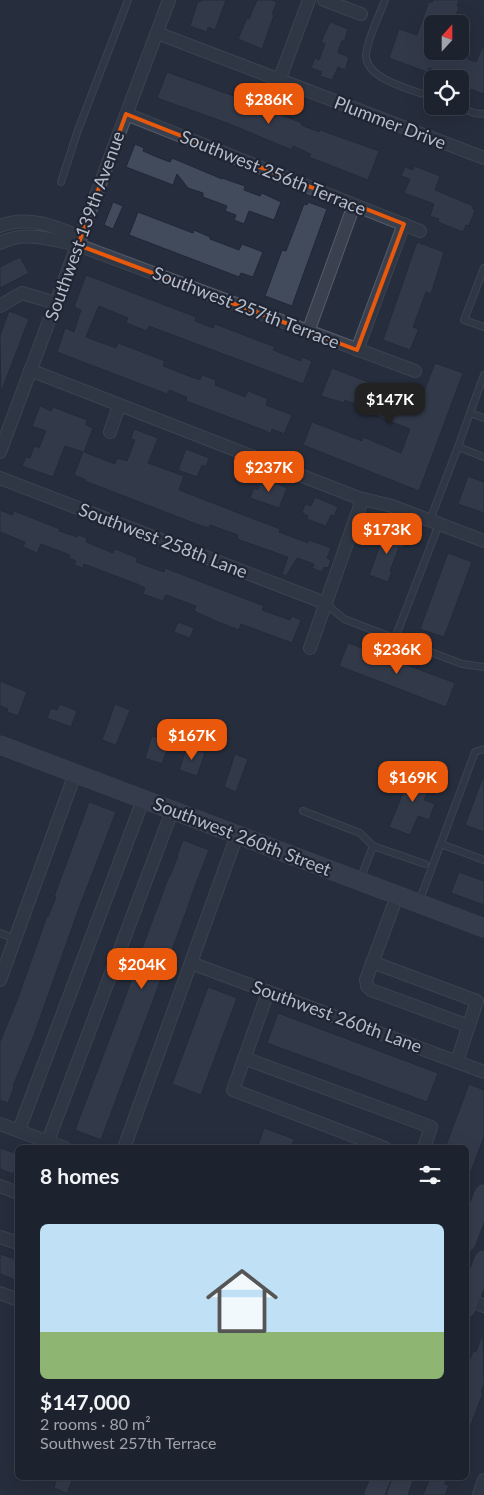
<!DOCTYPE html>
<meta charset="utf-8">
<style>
body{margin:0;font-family:Lato,sans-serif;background:#252a36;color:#f1f3f6;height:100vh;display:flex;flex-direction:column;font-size:19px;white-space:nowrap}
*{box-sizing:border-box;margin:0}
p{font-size:16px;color:#a0a4aa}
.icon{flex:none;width:28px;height:28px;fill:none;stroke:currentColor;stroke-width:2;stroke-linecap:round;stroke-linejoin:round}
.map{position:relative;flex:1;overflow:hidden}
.sheet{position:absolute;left:15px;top:1145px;width:454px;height:335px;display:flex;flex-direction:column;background:#1c222e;border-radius:8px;box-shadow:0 5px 20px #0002,0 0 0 1px #3a3f4a}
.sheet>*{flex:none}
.needle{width:32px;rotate:21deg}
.buttons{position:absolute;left:424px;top:15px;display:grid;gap:10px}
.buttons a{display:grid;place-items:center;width:45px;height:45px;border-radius:8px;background:#1c222e;box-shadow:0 5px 20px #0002,0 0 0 1px #3a3f4a;font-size:25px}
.price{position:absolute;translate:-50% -42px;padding:0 11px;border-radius:10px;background:#ea580c;color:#fff;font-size:16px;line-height:32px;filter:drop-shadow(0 1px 2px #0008)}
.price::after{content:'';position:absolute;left:50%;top:30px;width:15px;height:11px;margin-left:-8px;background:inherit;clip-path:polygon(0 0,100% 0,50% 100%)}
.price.active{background:#222;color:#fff}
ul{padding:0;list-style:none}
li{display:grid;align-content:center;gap:10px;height:265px;padding:0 25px}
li+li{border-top:1px solid #3a3f4a}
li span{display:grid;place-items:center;height:155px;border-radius:8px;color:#555}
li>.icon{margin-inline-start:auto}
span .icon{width:90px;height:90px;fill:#fffc;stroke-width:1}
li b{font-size:21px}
h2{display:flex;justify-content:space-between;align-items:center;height:60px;padding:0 25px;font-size:21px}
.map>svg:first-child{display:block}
.building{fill:#424b5c;stroke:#212735}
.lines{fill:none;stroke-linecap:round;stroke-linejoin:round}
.lane-casing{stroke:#555b68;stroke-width:8}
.street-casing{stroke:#555b68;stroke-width:14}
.secondary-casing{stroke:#555b68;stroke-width:19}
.lane{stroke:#3a404e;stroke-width:6}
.street{stroke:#3a404e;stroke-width:12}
.secondary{stroke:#484e60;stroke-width:18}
.marked{fill:none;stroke:#e8590c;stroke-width:4;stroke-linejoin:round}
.labels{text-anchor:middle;stroke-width:4.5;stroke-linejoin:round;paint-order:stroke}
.street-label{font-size:18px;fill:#b6bbc8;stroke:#1f2533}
</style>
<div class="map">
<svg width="484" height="1495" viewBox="0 0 484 1495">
<rect width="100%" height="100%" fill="#262d3d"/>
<path class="building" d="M201,0h25l-11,30 -7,-3 -1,5 -17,-6 8,-25 2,1z
M257,0h14l6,2 -5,12 2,1 -12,34 -24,-10 9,-21 2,1z
M433,0h26l-2,6 2,1 -6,17h-21v10l-6,17h29l-1,3 22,8 8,-18v50l-17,-6 1,-3 -8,-3v-3h-14l1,-4 -18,-7 -2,4 -38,-14 10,-29 18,6 12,-34 3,2z
M330,22l18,7 -3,10 -4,3 -3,11 11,4 -4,13 -7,-3 -6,13 -12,-4 2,-4 -11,-4 4,-10 4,2 6,-16 -4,-2z
M167,72l97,35 -1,1 39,15 -1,2 18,7 1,-2 59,21 -11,29 -59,-23 2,-3 -18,-8 -1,4 -65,-27 -70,-25z
M135,144l9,4 -1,3 14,6 13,5 2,-4 50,21v-1l23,8 -1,4 16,6 2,-3 19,9 -7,18 -25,-9 -5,13 -10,-4 2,-5 -11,-4 2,-5 -24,-9v-4l-15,-5 -11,-14 -4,11 -47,-18z
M414,166l26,10 -5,14 38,16 -1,2 3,2 -6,16 -3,-1 -3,7 -25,-10 1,-3 -9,-3 4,-12 -30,-11 6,-14 -9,-3 4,-9 8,3z
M113,202l10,4 -10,23 -9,-4z
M308,202l19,7 -35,97 -27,-10 17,-46 4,1 18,-47 3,1z
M138,212l55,21 1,-3 16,7v2l29,11 3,-6 21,8 -10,25 -12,-4 -2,4 -110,-42z
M417,242l27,10 -13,42 -5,-2 -13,35 5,2v2l-8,19 -27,-10z
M20,257l9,16 -29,15v-21z
M86,275l110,42 -1,4 18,7 2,-4 60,23 -2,3 28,11 1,-4 10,4 -9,23 -154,-58 -2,5 -21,-8 2,-5 -29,-12 -4,9 -9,22 30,11 2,-5 47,18 -2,5 31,12 6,2 2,-5 14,5 -1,5 30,12 3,-6 20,8 -2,6 26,10 -8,19 -12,-5 -1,4 -85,-32 1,-4 -18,-7 -2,4 -110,-42 8,-24 9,4 7,-22 -7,-3z
M9,311l20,8 -28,73 -1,-56z
M435,363l28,10 -44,118 -116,-46 9,-23 50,19 1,-4 38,16 9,-24 -38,-15 1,-3 -28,-11 -1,3 -23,-7 11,-28 88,34z
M40,406l11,5 2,-4 34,13 -1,5 7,3 -9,24 31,12 2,-6 10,3 8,-21 -4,-1 3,-10 24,9 -10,25 36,13 -5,14 101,39 -1,3 29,11 1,-3 22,8 -4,10 4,2 -3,8 -4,-1 -2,5 -10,-4 2,-4 -17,-6 -11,18 -4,-2 6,-17 -51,-18 1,-4 -28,-10 -1,3 -10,-3 -114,-44 1,-1 -12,-5 9,-23 -18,-6 -12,31 -31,-11 4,-9 4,1 4,-12 5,2 7,-17 -14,-5z
M186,449l23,9 -3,9 -4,-2 -5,12 -19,-7z
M468,476l16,6v31l-26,-9z
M262,478l25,10 -8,20 -29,-10 4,-10 4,2z
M315,497l23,10 -4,9 -3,-1 -5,11 -19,-7 1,-3 -6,-3 3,-9 6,2z
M0,510l12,5 2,-4 46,18 -1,2 18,6 1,-2 9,3 -1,4 27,11 2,-4 22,9 -1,4 28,10 1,-4 26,10 73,28 -2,4 28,10 2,-4 9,4 -9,23 -51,-19 -2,6 -21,-8 -24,-11 2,-5 -30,-11 -3,6 -20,-7 2,-6 -8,-4 -53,-20 -1,4 -9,-3 2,-4 -7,-3 1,-3 -29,-11 -4,9 -14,-6 2,-5 -25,-10z
M386,529l21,7 -4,12 -4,-1 -9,24h2l-4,11 -19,-7z
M448,553l24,9 -28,75 -24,-8z
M178,622l16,6 -4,10 -16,-6z
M348,643l107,40 -9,24 -107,-41z
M0,681l27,11 -9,24 -11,-4 1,-3 -8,-3z
M60,704l17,7 -6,16 -24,-9 4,-10 6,2z
M115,704l15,6 -14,35 -14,-5z
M152,736l18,6 -8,22 -17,-6z
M187,747l18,6 -8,23 -18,-6z
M235,754l13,5 -12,33 -12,-5z
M413,769l20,8 -9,23 11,4 -6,16 -11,-4 -8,19 -21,-8z
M483,777h1v55l-19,-7z
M89,802l27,10 -37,96 -45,127 -21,51 1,1 -6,16 -8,-3v-58l18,-44 29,-82 1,1 8,-20h-2z
M183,840l26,10 -14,36 -9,26 -85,228 -26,-10 57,-151 -1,-1 38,-102h1l8,-20h-1z
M459,872l25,9v24l-33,-12z
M208,987l29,11 -36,97 -29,-11z
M278,1013l160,60 -11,29 -160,-59z
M469,1084l15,6v47l-17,45 -1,-34h-21z
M264,1128l30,11 -3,9h-34z
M0,1148l18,6v9l-5,11 -13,-5z
M0,1254l18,6v21l-18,-7z
M483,1333l1,51 -3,8 2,1 -16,42 -1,-65 7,-19 3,1z
M57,1478h16l-6,15 -13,-5z
M430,1478h11l5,2 -1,4 4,1 -4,10h-22z"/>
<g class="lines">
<defs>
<path id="lane" d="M385,0c-5,14 -19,42 -19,56 1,24 47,34 66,41
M456,106l18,7 10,1
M61,182l17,-52 50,-130
M484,268l-20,52 20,7
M470,413l14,-38
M484,418l-14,-5 -12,34 26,10
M430,520l28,-73
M325,603l19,16 118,45 22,3
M395,638l44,-114
M303,811l57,22 13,13
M441,844l43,16
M360,880l13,-34 52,18
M419,902l56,-150 9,-3
M0,933l15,6"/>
<path id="street" d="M324,0l37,14
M157,33l327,125
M279,81l30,-81
M126,114l294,117
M0,226c28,-11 54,0 81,11
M0,243c25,-13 53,-3 78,2l337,126
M0,306l22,-13 34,10
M308,332l46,-127
M357,350l47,-126
M30,370l329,128 33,8 92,35
M110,432l9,-26
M0,452l169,-452
M0,478l325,125
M310,648l50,-142 -1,-8
M397,896l-31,84 1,6 4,4 98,36
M372,962l105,39 -20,60
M191,963l293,109
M0,980l75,-206
M268,992l-35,98 152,58
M244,1058l187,69 -7,21
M0,1124l65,24
M19,1130l124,-330
M48,1141l124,-330
M124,1148l113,-313
M0,1186l18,7
M0,1237l18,6
M0,1293l18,7
M466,1298l18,8
M479,1495l5,-15"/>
<path id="secondary" d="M0,745l484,183
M466,1242l18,-48
M466,1308l18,-48
M374,1495l7,-17
M397,1495l6,-17"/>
</defs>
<use href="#lane" class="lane-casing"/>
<use href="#street" class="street-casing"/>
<use href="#secondary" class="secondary-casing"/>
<use href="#lane" class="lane"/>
<use href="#street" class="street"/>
<use href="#secondary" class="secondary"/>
</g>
<path d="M0 0H484V1495H0ZM126,114l278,110 -47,126 -279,-105z" fill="#262d3d" fill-opacity=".55" fill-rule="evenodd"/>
<path class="marked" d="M126,114l278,110 -47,126 -279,-105z"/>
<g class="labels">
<g class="street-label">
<text transform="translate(390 123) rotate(21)" y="6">Plummer Drive</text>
<text transform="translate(273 173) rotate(22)" y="6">Southwest 256th Terrace</text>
<text transform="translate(85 226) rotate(-70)" y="6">Southwest 139th Avenue</text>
<text transform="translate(246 308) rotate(21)" y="6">Southwest 257th Terrace</text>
<text transform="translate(163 541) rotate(21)" y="6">Southwest 258th Lane</text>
<text transform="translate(242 837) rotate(21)" y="6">Southwest 260th Street</text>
<text transform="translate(337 1017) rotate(20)" y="6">Southwest 260th Lane</text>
</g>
</g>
</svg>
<div class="buttons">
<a><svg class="needle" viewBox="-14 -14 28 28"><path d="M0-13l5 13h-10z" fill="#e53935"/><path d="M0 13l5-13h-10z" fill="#a0a4aa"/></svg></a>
<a><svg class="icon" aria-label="locate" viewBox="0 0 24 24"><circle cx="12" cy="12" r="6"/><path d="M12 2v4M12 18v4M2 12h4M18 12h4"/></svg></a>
</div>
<b class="price" style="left:269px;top:125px">$286K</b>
<b class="price active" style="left:390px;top:425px">$147K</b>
<b class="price" style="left:269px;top:493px">$237K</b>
<b class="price" style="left:387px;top:555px">$173K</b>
<b class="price" style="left:397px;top:675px">$236K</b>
<b class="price" style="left:192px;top:761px">$167K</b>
<b class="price" style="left:413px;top:803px">$169K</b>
<b class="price" style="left:142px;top:990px">$204K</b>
<section class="sheet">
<h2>8 homes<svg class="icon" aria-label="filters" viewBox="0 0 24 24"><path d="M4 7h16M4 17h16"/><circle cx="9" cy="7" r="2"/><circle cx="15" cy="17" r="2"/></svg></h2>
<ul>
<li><span style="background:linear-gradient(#bfe0f5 70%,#8fb573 0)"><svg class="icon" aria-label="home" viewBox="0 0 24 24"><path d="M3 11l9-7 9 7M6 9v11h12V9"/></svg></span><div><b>$147,000</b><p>2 rooms · 80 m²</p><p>Southwest 257th Terrace</p></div></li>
</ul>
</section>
</div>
